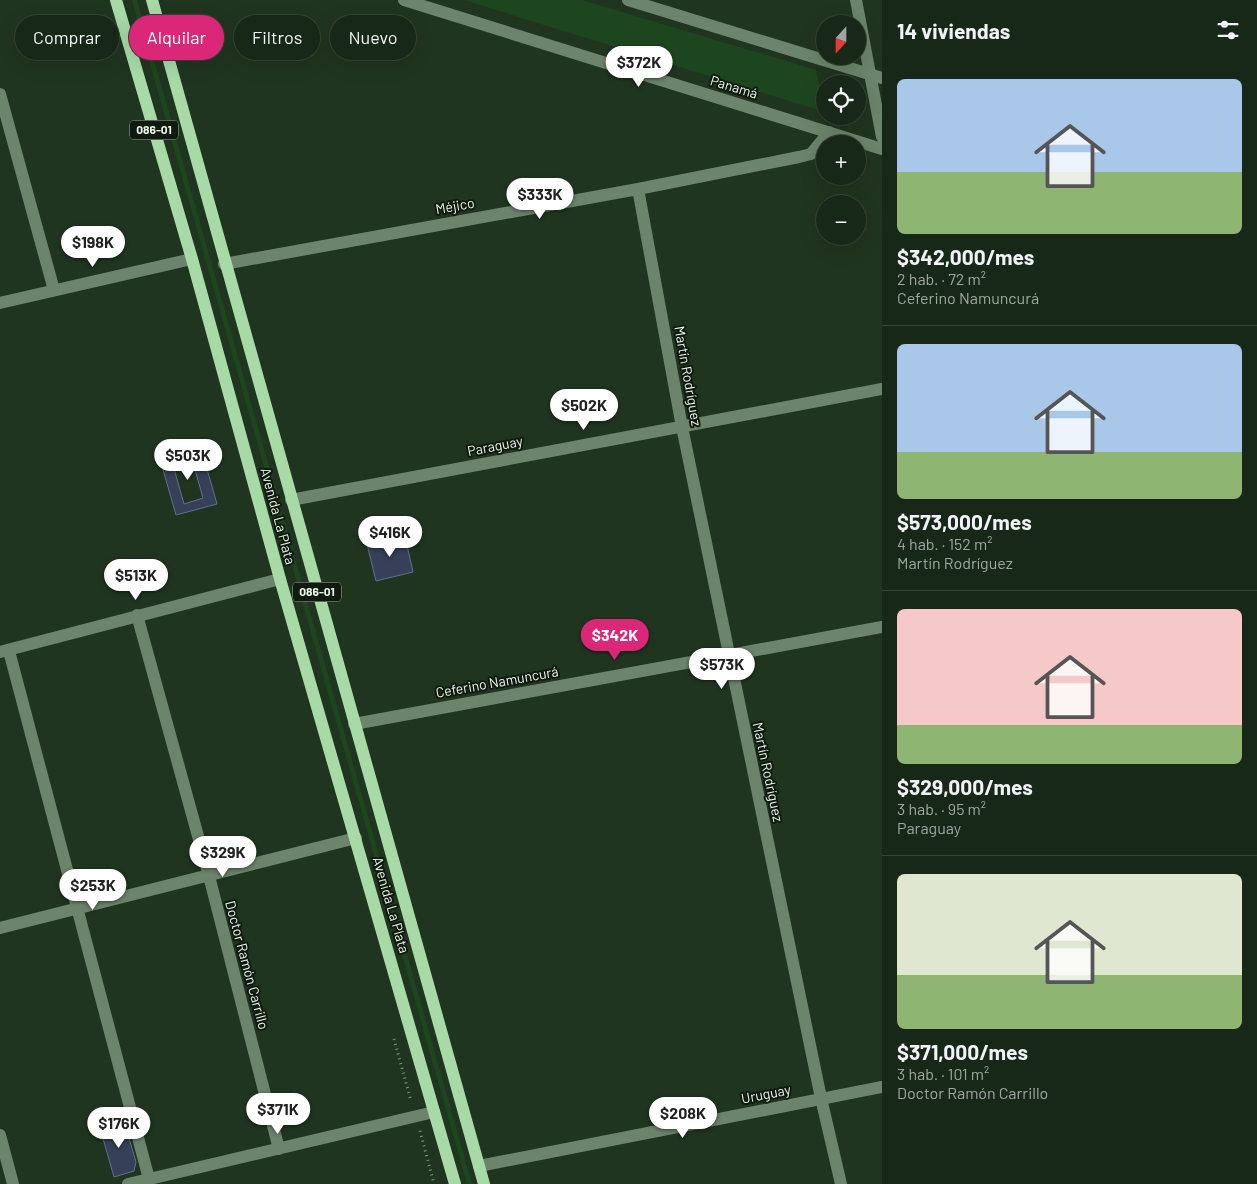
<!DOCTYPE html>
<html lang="es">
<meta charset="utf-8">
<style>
body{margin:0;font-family:Barlow,sans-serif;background:#253425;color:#f1f3f6;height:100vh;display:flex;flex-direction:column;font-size:19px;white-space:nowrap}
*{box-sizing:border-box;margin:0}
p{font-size:16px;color:#9fa6a2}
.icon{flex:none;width:28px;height:28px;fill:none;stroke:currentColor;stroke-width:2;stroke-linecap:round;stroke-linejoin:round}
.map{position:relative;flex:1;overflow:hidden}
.panel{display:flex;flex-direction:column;background:#182818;width:375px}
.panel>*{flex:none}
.top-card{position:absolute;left:15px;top:15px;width:475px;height:45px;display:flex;gap:10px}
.needle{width:32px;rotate:201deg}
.tools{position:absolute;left:816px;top:15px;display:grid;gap:10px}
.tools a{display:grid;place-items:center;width:50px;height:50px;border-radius:50%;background:#182818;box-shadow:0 5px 20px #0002,0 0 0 1px #364437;font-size:25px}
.price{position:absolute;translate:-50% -42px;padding:0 11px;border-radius:18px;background:#fff;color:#222;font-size:16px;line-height:32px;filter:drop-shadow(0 1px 2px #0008)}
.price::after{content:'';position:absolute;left:50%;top:30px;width:15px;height:11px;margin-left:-8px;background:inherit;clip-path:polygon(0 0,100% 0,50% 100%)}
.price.on{background:#db2777;color:#fff}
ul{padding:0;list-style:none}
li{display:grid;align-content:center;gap:10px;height:265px;padding:0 15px}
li+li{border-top:1px solid #364437}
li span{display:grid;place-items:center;height:155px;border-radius:8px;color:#555}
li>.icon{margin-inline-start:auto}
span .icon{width:90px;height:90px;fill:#fffc;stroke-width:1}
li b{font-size:21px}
h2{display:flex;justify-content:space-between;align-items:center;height:60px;padding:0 15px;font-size:21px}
.chip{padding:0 18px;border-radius:22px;background:#182818;box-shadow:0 5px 20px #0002,0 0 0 1px #364437;font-size:18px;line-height:45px}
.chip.on{background:#db2777;color:#fff}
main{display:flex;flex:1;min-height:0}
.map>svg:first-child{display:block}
.green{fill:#1d461f}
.building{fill:#364059;stroke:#646f8a;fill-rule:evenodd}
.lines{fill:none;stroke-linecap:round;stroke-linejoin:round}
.path{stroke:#849583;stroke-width:3;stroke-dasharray:1 4;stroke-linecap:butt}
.minor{stroke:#6c846b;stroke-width:12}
.major{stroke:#a7daa6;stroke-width:12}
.labels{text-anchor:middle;stroke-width:4;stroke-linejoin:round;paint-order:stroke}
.shield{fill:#101a10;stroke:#a8b4a7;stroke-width:1}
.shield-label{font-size:12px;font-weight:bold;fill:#e9f6e8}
.street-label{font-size:14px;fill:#e9f6e8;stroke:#101a10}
</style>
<main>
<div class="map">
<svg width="882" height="1184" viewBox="0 0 882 1184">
<rect width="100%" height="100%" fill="#203520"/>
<path class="green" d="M132,0h5l335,1184h-5z
M464,0h118l234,70 9,42z"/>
<path class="building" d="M201,448l16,56 -41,11 -16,-56zM192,459l11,39 -19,6 -11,-39z
M405,536l8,36 -37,9 -9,-37z
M124,1121l12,41 -2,9 -20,6 -14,-49z"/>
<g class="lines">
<path class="path" d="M394,1039l17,62
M420,1131l14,53"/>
<path class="minor" d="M404,0l478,149
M628,0l254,78
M856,0l26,137
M0,94l54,196
M638,189l44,238 139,671 20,86
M224,264l414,-75 161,-32 12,-3 18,-22
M0,303l192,-44
M291,500l591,-111
M137,615l72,261 70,273
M9,651l140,528
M0,652l280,-73
M354,724l528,-97
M0,928l356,-90
M0,1135l13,49
M479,1166l403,-79
M128,1184l306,-72"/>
<path class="major" d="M116,0l76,259 88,320 175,605
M152,0l332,1184"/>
</g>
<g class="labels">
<g class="shield">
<rect x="130" y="120.5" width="48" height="19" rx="4"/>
<rect x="293" y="582.5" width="48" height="19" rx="4"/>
</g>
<g class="shield-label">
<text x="154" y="134">086-01</text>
<text x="317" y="596">086-01</text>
</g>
<g class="street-label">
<text transform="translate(734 87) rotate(17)" y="5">Panamá</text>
<text transform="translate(455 206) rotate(-10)" y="5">Méjico</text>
<text transform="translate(688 376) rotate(80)" y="5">Martín Rodríguez</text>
<text transform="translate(495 446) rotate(-11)" y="5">Paraguay</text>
<text transform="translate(278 516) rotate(75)" y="5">Avenida La Plata</text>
<text transform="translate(497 682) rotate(-10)" y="5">Ceferino Namuncurá</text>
<text transform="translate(768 772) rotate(78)" y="5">Martín Rodríguez</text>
<text transform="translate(391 905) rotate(74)" y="5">Avenida La Plata</text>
<text transform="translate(247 965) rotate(75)" y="5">Doctor Ramón Carrillo</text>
<text transform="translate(766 1094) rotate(-11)" y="5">Uruguay</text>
</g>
</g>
</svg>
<div class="tools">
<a><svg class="needle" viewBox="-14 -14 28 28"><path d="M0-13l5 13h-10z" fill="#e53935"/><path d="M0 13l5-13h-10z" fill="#9fa6a2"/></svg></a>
<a><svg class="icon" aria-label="locate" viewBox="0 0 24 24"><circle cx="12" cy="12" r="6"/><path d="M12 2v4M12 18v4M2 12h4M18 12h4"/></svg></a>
<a>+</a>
<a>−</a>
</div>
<b class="price" style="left:639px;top:88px">$372K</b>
<b class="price" style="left:540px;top:220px">$333K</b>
<b class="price" style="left:93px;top:268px">$198K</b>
<b class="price" style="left:584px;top:431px">$502K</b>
<b class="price" style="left:188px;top:481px">$503K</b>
<b class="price" style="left:390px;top:558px">$416K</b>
<b class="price" style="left:136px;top:601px">$513K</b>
<b class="price on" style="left:615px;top:661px">$342K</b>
<b class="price" style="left:722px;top:690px">$573K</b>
<b class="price" style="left:223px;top:878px">$329K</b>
<b class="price" style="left:93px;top:911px">$253K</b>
<b class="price" style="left:278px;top:1135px">$371K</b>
<b class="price" style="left:683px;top:1139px">$208K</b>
<b class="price" style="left:119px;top:1149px">$176K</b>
<div class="top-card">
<a class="chip">Comprar</a>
<a class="chip on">Alquilar</a>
<a class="chip">Filtros</a>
<a class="chip">Nuevo</a>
</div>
</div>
<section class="panel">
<h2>14 viviendas<svg class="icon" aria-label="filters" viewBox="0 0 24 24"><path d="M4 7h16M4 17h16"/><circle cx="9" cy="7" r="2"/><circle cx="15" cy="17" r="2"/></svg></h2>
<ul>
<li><span style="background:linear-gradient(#a9c7e8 60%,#8fb573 0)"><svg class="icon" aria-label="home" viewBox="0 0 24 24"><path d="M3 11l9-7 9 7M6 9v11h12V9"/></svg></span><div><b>$342,000/mes</b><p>2 hab. · 72 m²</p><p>Ceferino Namuncurá</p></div></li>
<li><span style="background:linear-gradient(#a9c7e8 70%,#8fb573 0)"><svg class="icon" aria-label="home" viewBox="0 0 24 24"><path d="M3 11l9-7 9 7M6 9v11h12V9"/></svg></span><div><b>$573,000/mes</b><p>4 hab. · 152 m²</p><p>Martín Rodríguez</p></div></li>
<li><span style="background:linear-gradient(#f6c9c9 75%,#8fb573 0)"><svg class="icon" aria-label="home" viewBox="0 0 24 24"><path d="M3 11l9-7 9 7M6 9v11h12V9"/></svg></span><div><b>$329,000/mes</b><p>3 hab. · 95 m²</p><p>Paraguay</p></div></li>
<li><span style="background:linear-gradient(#dfe7d0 65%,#8fb573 0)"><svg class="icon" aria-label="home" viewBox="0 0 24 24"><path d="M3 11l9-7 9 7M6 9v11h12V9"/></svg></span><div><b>$371,000/mes</b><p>3 hab. · 101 m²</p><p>Doctor Ramón Carrillo</p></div></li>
</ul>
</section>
</main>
